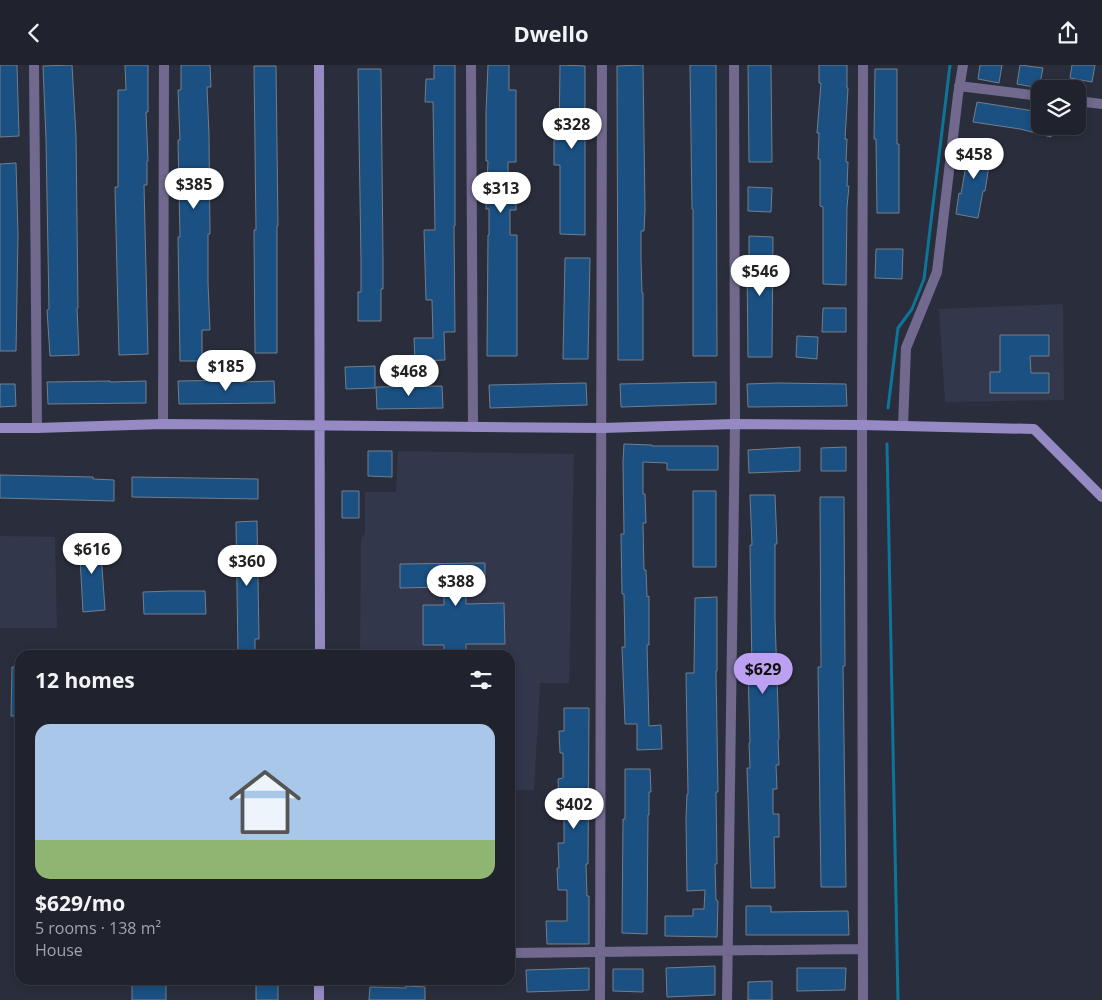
<!DOCTYPE html>
<meta charset="utf-8">
<style>
body{margin:0;font-family:"Open Sans",sans-serif;background:#282a35;color:#f1f3f6;height:100vh;display:flex;flex-direction:column;font-size:19px;white-space:nowrap}
*{box-sizing:border-box;margin:0}
p{font-size:16px;color:#a2a4aa}
.icon{flex:none;width:28px;height:28px;fill:none;stroke:currentColor;stroke-width:2;stroke-linecap:round;stroke-linejoin:round}
.map{position:relative;flex:1;overflow:hidden}
.sheet{position:absolute;left:15px;top:585px;width:500px;height:335px;display:flex;flex-direction:column;background:#20222d;border-radius:15px;box-shadow:0 2px 8px #0003,0 0 0 1px #3d3f49}
.sheet>*{flex:none}
.tools{position:absolute;left:1031px;top:15px;display:grid;gap:10px}
.tools a{display:grid;place-items:center;width:55px;height:55px;border-radius:10px;background:#20222d;box-shadow:0 2px 8px #0003,0 0 0 1px #3d3f49;font-size:25px}
.price{position:absolute;translate:-50% -42px;padding:0 11px;border-radius:18px;background:#fff;color:#222;font-size:16px;line-height:32px;filter:drop-shadow(0 1px 2px #0008)}
.price::after{content:'';position:absolute;left:50%;top:30px;width:15px;height:11px;margin-left:-8px;background:inherit;clip-path:polygon(0 0,100% 0,50% 100%)}
.price.selected{background:#bca0f2;color:#111}
ul{padding:0;list-style:none}
li{display:grid;align-content:center;gap:10px;height:265px;padding:0 20px}
li span{display:grid;place-items:center;height:155px;border-radius:15px;color:#555}
li>.icon{margin-inline-start:auto}
span .icon{width:90px;height:90px;fill:#fffc;stroke-width:1}
li b{font-size:21px}
h2{display:flex;justify-content:space-between;align-items:center;height:60px;padding:0 20px;font-size:21px}
header{display:flex;justify-content:space-between;align-items:center;height:65px;padding:0 20px;background:#20222d;font-size:22px;font-weight:700}
.map>svg:first-child{display:block}
.built{fill:#32374b}
.lines{fill:none;stroke-linecap:round;stroke-linejoin:round}
.stream{stroke:#0c7598;stroke-width:3}
.building{fill:#1a5082;stroke:#727e8b}
.street{stroke:#716a8e;stroke-width:10}
.secondary{stroke:#968ac4;stroke-width:10}
</style>
<header><svg class="icon" aria-label="back" viewBox="0 0 24 24"><path d="M15 5l-7 7 7 7"/></svg>Dwello<svg class="icon" aria-label="share" viewBox="0 0 24 24"><path d="M12 15V3M7 8l5-5 5 5M5 13v7h14v-7"/></svg></header>
<div class="map">
<svg width="1102" height="935" viewBox="0 0 1102 935">
<rect width="100%" height="100%" fill="#2a2e3c"/>
<path class="built" d="M1063,239l1,96 -119,2 -6,-93z
M398,386l176,3 -5,229h-29l-6,107h-24v-135h-150l1,-117 4,-4v-42h31z
M0,471l55,1 2,91h-57z"/>
<g class="lines">
<path class="stream" d="M888,343l10,-80 14,-19 12,-30 26,-214
M887,379l11,556"/>
</g>
<path class="building" d="M0,0h17l2,71 -19,1z
M72,0l4,71 2,172h-1l2,47 -29,1 -3,-46 2,-1 -3,-170 -3,-73z
M125,0h23v47h-2l2,49h-1v24h-3l4,169 -29,1 -4,-168h3v-97h8z
M181,0h29l1,22h-4l2,48 1,99h-2v49l2,47h-8v31h-22l-2,-124h2l-2,-97h2l-2,-50h3z
M434,0h21v161h-1l1,106h-11l1,28 -30,1 -1,-23h19l-1,-38h-6l-2,-70h11l-2,-128h-8l1,-23h8z
M488,0h21v25h7v72h-8v25h8v23h-6v25h7v121h-30l1,-121h1v-26h-3l2,-48h-2v-49z
M560,0l25,1v169l-25,-1v-69h-6v-25h5z
M643,0l2,144 -1,22h-3v28l1,34h1v67h-25l-1,-294z
M690,0h26l1,291h-24v-147h-1z
M748,0h23l1,97h-23z
M819,0h28v23h1l-3,51h2l-1,23h2l-1,24h2l-2,21 -1,78 -23,-1v-77l-3,-1v-47h-2l1,-26h-2l4,-50h-2z
M980,0h22l-3,18 -21,-4z
M1020,0l23,3 -4,20 -22,-4z
M1072,0h23l-3,17 -22,-4z
M254,1h22l2,160h-1v127h-22l-1,-123h2z
M358,4h23l2,189v31h-2v32h-23v-29h3v-32z
M875,4h22v75h2v69h-22l-1,-74h-2z
M977,37l63,10v14h13l-2,11 -31,-8 -47,-7z
M970,77l22,4 -7,45h-2l-5,27 -22,-4 3,-21 2,1z
M16,98l2,71 -2,117h-16v-187z
M748,122l24,1 -1,24 -23,-1z
M749,171l24,1 -1,120h-24l-1,-94h2z
M876,184h27l-1,30 -27,-1z
M565,193h25l-2,101h-25z
M823,243h23v24h-24z
M1000,270h49v21h-19l1,17h18v20h-59v-21h10z
M797,271l21,1 -1,22 -21,-2z
M375,301v22l-29,1 -1,-22z
M240,315v2l34,-1 1,22 -96,1 -1,-23z
M110,316v1l36,-1v22l-98,1 -1,-22z
M716,317v22l-95,3 -1,-23z
M586,318l1,22 -97,3 -1,-23z
M777,318l69,1 1,22 -99,1 -1,-23z
M0,319h15l1,22 -16,1z
M442,321l1,22 -66,1 -1,-22z
M624,379l28,1v1h66v24h-51v-7l-24,-1v32h2l1,29h-3l1,47h2l1,27 2,-1v49h-2l2,81 12,-1 1,24 -25,1v-26h-12l-3,-77h3l-1,-53h-2l-1,-60h3l-1,-72z
M800,382v24l-51,2 -1,-23z
M846,382v24h-25v-23z
M368,386h24v26l-24,-1z
M0,410l93,2v2l21,1v21l-114,-3z
M132,412l126,2v20l-126,-2z
M342,426h17v27h-17z
M693,426h23v76h-23z
M750,430h25l2,49h-2v74l4,121 -1,1 1,25h-3l1,24h-4v25h6v23h-5l1,51h-24l-4,-120h3l-1,-25h1l-2,-73h4l-2,-125h2z
M820,432h24l1,169h-2l3,221h-25l-3,-220h3z
M257,456l2,118h-4v16h-17l-2,-133z
M100,473l5,72 -22,2 -4,-73z
M485,498v24h-19v17l38,-1 1,41h-39v11h-22v-10h-21v-40h21v-18l-44,1v-24z
M172,526h33l1,23h-62l-1,-22z
M717,532v74h-1l2,121h-2l1,72h-2l1,36 2,1 -1,36 -52,-1v-20h28v-7h11l1,-19 -18,1 -1,-72 1,-25h1l-2,-121h8l1,-75z
M12,602h8v49h-9z
M564,643h25l-1,156h-2l1,32h2v48h-42l-1,-23h21v-31h-9l-1,-22h2l-1,-25h6v-42h-5l-1,-22 5,-1v-25h-3l-1,-22h5z
M625,704h25l1,23h-2v23h-1l-1,119 -25,-1 1,-114h2z
M746,841h25v6l77,-1 1,24h-103z
M715,901v29l-48,2 -1,-29z
M589,903v22l-62,2 -1,-22z
M797,903h49l-1,22 -48,1z
M613,904h30v23l-30,-1z
M132,915h34v20h-34z
M256,915h22v20h-22z
M772,916v19h-24v-18z
M406,921l19,1v13h-56l1,-13 36,1z"/>
<g class="lines">
<path class="street" d="M34,0l3,363
M471,0l2,362
M863,0l-1,360 1,575
M959,21l81,10
M1078,36l24,3
M163,359l1,-359
M903,361l3,-78 31,-76 21,-177 5,-30
M510,888l353,-4
M600,935l2,-935
M727,935l8,-576 -1,-359"/>
<path class="secondary" d="M319,0l1,590
M0,363h37l126,-4 439,4 133,-4 127,1 172,4 68,68
M319,915v20"/>
</g>
</svg>
<div class="tools">
<a><svg class="icon" aria-label="layers" viewBox="0 0 24 24"><path d="M12 4l9 5-9 5-9-5zM3 14l9 5 9-5"/></svg></a>
</div>
<b class="price" style="left:572px;top:85px">$328</b>
<b class="price" style="left:974px;top:115px">$458</b>
<b class="price" style="left:194px;top:145px">$385</b>
<b class="price" style="left:501px;top:149px">$313</b>
<b class="price" style="left:760px;top:232px">$546</b>
<b class="price" style="left:226px;top:327px">$185</b>
<b class="price" style="left:409px;top:332px">$468</b>
<b class="price" style="left:92px;top:510px">$616</b>
<b class="price" style="left:247px;top:522px">$360</b>
<b class="price" style="left:456px;top:542px">$388</b>
<b class="price selected" style="left:763px;top:630px">$629</b>
<b class="price" style="left:574px;top:765px">$402</b>
<section class="sheet">
<h2>12 homes<svg class="icon" aria-label="filters" viewBox="0 0 24 24"><path d="M4 7h16M4 17h16"/><circle cx="9" cy="7" r="2"/><circle cx="15" cy="17" r="2"/></svg></h2>
<ul>
<li><span style="background:linear-gradient(#a9c7e8 75%,#8fb573 0)"><svg class="icon" aria-label="home" viewBox="0 0 24 24"><path d="M3 11l9-7 9 7M6 9v11h12V9"/></svg></span><div><b>$629/mo</b><p>5 rooms · 138 m²</p><p>House</p></div></li>
</ul>
</section>
</div>
